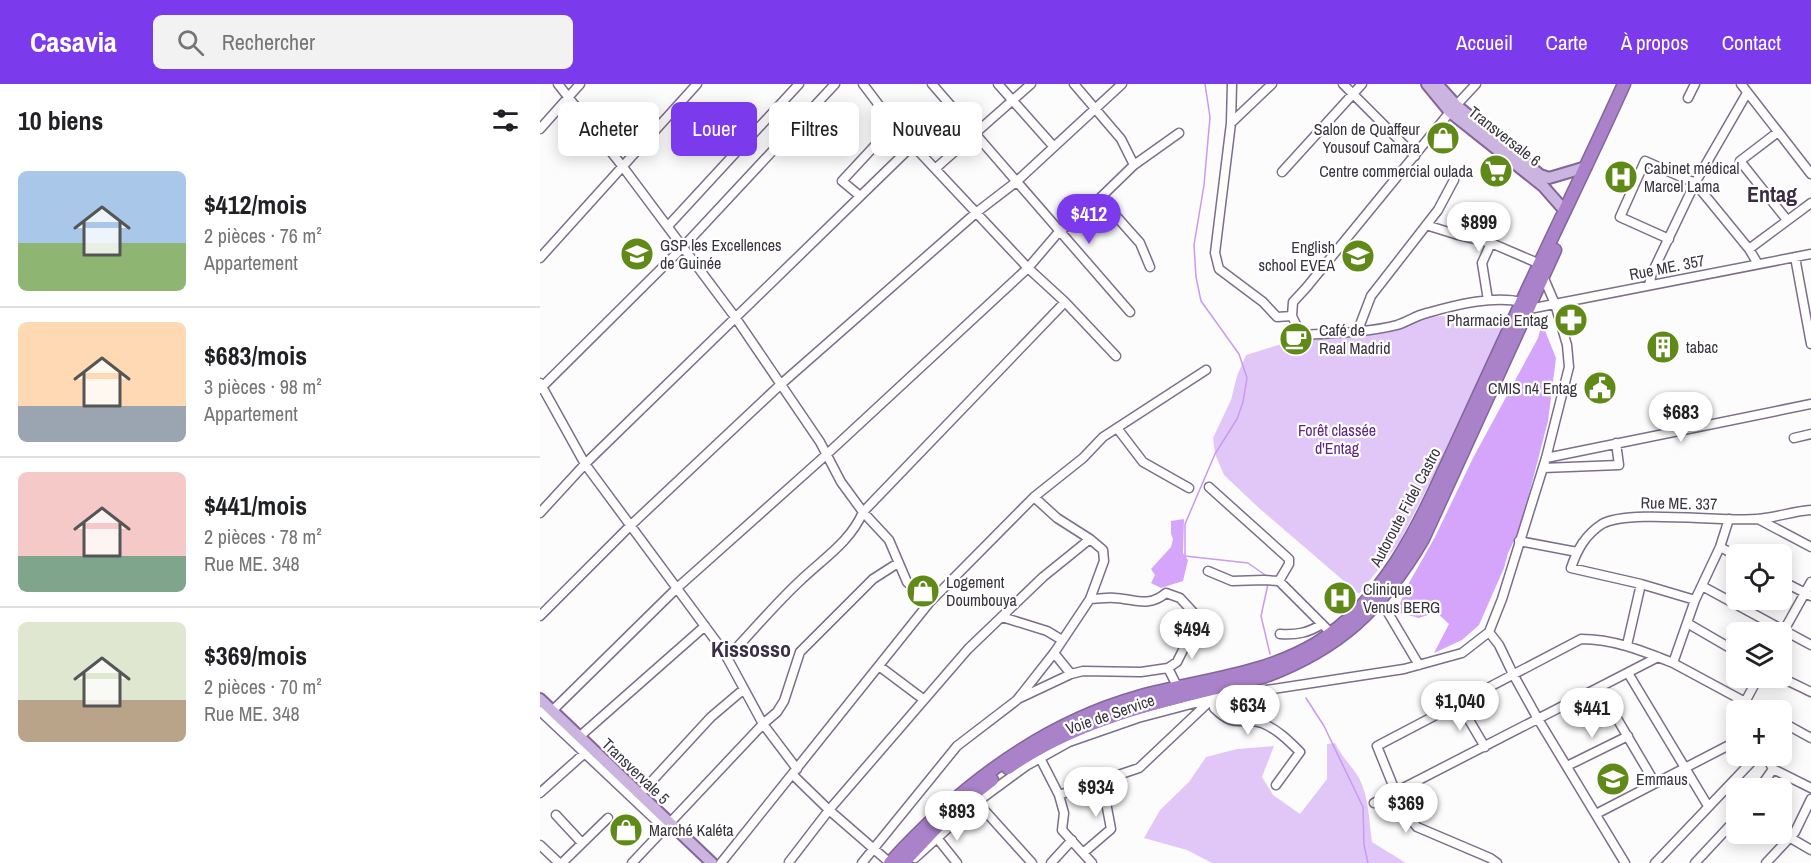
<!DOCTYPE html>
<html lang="fr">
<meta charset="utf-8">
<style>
body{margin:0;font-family:"Archivo Narrow",sans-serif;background:#f2f2f2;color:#202124;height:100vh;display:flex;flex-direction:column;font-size:22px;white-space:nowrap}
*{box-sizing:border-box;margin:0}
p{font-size:20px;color:#757577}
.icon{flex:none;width:33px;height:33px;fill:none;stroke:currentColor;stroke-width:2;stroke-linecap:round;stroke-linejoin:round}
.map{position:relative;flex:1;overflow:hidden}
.details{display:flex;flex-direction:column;background:#fff;width:540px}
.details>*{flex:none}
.banner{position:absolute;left:18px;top:18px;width:570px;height:54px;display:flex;gap:12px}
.tools{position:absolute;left:1186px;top:460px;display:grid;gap:12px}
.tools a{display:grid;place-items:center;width:66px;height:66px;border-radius:9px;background:#fff;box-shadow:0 3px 15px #0003;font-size:30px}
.price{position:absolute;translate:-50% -51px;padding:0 14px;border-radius:21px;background:#fff;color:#222;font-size:20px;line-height:39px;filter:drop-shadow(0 2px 3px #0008)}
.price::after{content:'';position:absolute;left:50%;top:36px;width:18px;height:14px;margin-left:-9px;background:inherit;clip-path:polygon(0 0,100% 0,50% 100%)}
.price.current{background:#7c3aed;color:#fff}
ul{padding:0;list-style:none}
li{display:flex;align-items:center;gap:18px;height:150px;padding:0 18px}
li+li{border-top:2px solid #e0e0e0}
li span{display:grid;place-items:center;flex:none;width:168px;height:120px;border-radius:9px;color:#555}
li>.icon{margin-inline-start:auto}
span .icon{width:72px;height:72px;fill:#fffc;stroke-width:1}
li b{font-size:26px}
h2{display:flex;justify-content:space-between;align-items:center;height:72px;padding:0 18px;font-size:26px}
.tag{padding:0 21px;border-radius:9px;background:#fff;box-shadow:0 3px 15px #0003;font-size:21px;line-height:54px}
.tag.current{background:#7c3aed;color:#fff}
header{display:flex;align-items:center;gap:36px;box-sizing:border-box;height:84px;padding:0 30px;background:#7c3aed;color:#fff}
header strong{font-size:28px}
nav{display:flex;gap:33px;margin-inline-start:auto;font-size:21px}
.search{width:420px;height:54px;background:#f2f2f2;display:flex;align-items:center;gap:15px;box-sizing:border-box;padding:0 21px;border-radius:9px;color:#757577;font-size:22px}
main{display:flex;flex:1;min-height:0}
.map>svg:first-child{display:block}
.green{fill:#e1c7f8}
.forest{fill:#d5a5fb}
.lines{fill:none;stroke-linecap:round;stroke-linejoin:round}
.stream{stroke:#c99aef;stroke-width:1.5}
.minor-casing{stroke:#7d6e89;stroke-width:11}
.major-casing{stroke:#826699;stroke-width:14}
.highway-casing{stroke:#826699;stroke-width:15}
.minor{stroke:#fff;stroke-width:8}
.major{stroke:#cbb4df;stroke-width:10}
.highway{stroke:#a982c9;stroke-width:12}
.labels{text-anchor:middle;stroke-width:4.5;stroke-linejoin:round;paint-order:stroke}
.poi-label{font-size:16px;fill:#39333f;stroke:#fff;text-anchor:start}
.street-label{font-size:16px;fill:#39333f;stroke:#fff}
.park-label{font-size:16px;fill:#612587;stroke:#fff}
.district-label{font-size:22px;font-weight:bold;fill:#3a2d45;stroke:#fff}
</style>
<header>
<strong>Casavia</strong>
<div class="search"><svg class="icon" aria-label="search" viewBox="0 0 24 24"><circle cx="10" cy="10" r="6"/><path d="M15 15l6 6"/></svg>Rechercher</div>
<nav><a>Accueil</a><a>Carte</a><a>À propos</a><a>Contact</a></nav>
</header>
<main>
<section class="details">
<h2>10 biens<svg class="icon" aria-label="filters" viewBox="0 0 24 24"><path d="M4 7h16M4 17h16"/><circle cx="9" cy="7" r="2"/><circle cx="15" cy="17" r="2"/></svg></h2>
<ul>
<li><span style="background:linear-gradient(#a9c7e8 60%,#8fb573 0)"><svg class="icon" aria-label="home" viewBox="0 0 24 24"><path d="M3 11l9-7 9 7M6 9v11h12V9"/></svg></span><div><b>$412/mois</b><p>2 pièces · 76 m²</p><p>Appartement</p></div></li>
<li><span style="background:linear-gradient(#ffd9b3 70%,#9aa5b1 0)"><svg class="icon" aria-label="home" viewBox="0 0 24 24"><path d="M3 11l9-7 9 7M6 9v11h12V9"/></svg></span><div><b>$683/mois</b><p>3 pièces · 98 m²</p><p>Appartement</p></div></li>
<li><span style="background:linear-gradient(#f6c9c9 70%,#7fa58c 0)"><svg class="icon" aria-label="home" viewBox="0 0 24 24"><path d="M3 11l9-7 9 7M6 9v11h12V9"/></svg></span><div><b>$441/mois</b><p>2 pièces · 78 m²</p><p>Rue ME. 348</p></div></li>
<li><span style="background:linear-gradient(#dfe7d0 65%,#b9a48a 0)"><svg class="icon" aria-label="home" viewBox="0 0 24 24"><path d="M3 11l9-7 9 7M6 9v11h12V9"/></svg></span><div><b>$369/mois</b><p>2 pièces · 70 m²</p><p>Rue ME. 348</p></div></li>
</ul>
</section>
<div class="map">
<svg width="1271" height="779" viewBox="0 0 1271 779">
<rect width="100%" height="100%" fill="#fcfcfc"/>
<path class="green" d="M891,232l84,1 -116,226 -40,51 -99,-85 -36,-34 -9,-21 -2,-16 18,-38 6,-24 9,-21 52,-16 70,-5z
M795,659c6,13 17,23 24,35 10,19 10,43 13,64l34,21h-194l-25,-13 -43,-12 16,-28 29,-28 17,-25 31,-8 37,-3 -12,31 11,18 27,19 27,-35v-35z"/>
<path class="forest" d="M1002,239l14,35 -8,63 -28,108 -12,24 -4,15 -25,57 -17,15 -28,13 15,-29 -13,-12 -17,6 -22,-6 8,-22 30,-53 38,-79 65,-120z
M644,435l-1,34 5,7 -5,21 -22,7 -10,-5 4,-8 -4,-6 20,-22 2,-8 -2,-5v-13z"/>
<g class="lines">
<path class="stream" d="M665,0l5,33 -6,68 -10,60 2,32 5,24 38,53 8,24 -4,24 -6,17 -22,35 -30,70v32l63,7 20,14
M728,500l-7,32 9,38
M766,614l18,28 39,81 1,38 4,18"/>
<defs>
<path id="minor" d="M18,0l65,83 112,150 85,125 21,40 22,30 26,28 18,42 22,21
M323,0l31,41 134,143 37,34 51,54
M392,0l198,228
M458,0l56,63
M534,0l47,55 13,26
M732,0l-41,39 -16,130 4,16 44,33 14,15 15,-1
M803,0l72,72
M936,0l-26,28 -144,176 -13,14 -1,14 9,19c31,-2 65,-2 96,-10 10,-3 20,-10 30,-12 28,-8 67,-18 95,-11
M1201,0l70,90
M1148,14l7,-14
M691,39l1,-39
M0,45l40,-45
M1238,48l-38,29 47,59
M396,84l95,-84
M742,88l80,-88
M320,112l-18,-15 52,-56
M560,114l40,45 10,24
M886,141l32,10 33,8 49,21
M128,142l131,-142
M1129,155l-49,-22 25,-56 50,22 54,66 9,15
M1209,165l62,-46
M1255,173l16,87
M0,174l157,-174
M1109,201l3,-12 43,-90 52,-90
M948,216l-6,-37 9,-20
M989,225l282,-55
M818,246l13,-34 67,-86 16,-30
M0,299l45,81 139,188 39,72 34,45
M0,305l143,-142 152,-163
M577,344l26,34 46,26
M1254,354l17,-4
M1006,374l265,-54
M1003,384l76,-3 -3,-22
M669,403l80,72v5l-10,17 52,52
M0,429l45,-49 329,-320
M1218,435l53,28
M979,457l58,11
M1180,463l17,9
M668,487l24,10 32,-1 15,1
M1242,497l29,15
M1162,502l109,59
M1155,516l-54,-16 -70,-16c6,-18 14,-33 31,-44 26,-15 119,-2 155,-5 18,-1 36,-8 54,-9
M841,517l38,64
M0,532l90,-90 150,-141 197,-173 39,-30 106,-98
M462,533l45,14 15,9
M1147,539l50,29
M949,548l10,13 14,29 25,45 87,144
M740,550c17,1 28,-1 42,-10
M1242,550l29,-52
M1087,561l14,-61
M514,569l17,21
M187,574c25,-26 48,-54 74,-78 23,-22 49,-38 62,-68l202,-210
M1133,579l22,-63 25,-53 9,-28
M339,582l44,33
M628,584l10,20
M1088,589l80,133
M1242,594l29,14
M1059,604l56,95
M480,614l51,-24 12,-3 58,1 27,-4 9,-6 17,-34 -1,-16 -13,-14 -14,-5c-18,15 -31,6 -51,5 -8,-1 -17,1 -25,1
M674,614v10c22,22 26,8 48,15 15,6 27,18 38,29l-24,33
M1205,618l13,-24
M919,619l26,44
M0,627l124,117
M12,627l125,-123 149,-133 202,-187 29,-34 43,-36 34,-33 45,-32
M1242,638l29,16
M39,653l126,-111
M1226,672l7,13 38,19
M500,674l19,37 80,-27 72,-68
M1027,682l61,-30
M252,690l37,36 61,53
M1219,705l14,-20
M0,709l47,-42
M99,711l72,-78 33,-28
M519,711l5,18 -2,17 30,33
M437,718l55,61
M834,719l284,-146
M1056,730l141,-73
M16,731l26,28
M1242,749l29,17
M397,754l20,25
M0,761l19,18
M543,769l28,-24 -9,-48
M375,774l62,-56 49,-36 43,-24 69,-24 76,-20 190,-29 58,-16 27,-21 13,-33 44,-141 23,-91 -2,-22 -12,-41 -12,-28
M249,778l40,-52 139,-161 75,-72 47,-38
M22,779l46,-45
M92,779l131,-139 14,-12 7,-11 16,-49 73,-73 25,-16
M181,779l208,-260 105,-106 49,-39 20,-21 103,-67
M322,779l95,-117 60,-46 37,-47 36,-54 14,-38 -1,-11 -13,-11 -33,-21 -23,-21
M511,779l21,-23
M957,779l-7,-5 -73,-31 -12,-15 -9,-19 -19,-47 204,-107c33,0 62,12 92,24l89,48
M1115,779l102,-107
M1155,779l42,-45
M1226,779l29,-31 16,-33"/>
<path id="major" d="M887,0l23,28 93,74 22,25
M897,0l19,21 84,70 9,3 37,-11
M0,615l172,164"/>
<path id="highway" d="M468,684c76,-53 166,-70 255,-91 76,-28 119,-68 160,-138l132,-289
M350,779c68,-75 149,-138 248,-166 60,-17 125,-21 179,-54 70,-44 103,-120 136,-192 20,-43 40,-87 60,-130 36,-79 75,-157 111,-237
M363,779l49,-52 40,-31"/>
</defs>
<use href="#minor" class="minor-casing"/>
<use href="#major" class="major-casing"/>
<use href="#highway" class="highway-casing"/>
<use href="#minor" class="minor"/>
<use href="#major" class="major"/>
<use href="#highway" class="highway"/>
</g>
<defs>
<symbol id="shop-disc" viewBox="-11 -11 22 22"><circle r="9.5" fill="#5f8a18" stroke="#fff"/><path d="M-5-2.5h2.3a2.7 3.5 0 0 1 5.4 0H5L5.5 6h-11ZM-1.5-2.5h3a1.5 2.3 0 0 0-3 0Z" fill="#fff"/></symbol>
<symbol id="supermarket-disc" viewBox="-11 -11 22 22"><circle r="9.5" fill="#5f8a18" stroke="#fff"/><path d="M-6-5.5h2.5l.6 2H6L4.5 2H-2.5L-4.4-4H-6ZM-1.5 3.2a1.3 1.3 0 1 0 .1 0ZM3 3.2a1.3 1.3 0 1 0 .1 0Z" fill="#fff"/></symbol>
<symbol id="hospital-disc" viewBox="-11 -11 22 22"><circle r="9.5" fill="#5f8a18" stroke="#fff"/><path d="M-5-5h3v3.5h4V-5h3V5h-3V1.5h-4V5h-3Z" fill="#fff"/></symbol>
<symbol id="school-disc" viewBox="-11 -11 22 22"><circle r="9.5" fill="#5f8a18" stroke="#fff"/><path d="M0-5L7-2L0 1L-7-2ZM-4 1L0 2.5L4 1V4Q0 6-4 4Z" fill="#fff"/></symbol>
<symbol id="pharmacy-disc" viewBox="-11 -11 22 22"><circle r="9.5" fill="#5f8a18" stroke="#fff"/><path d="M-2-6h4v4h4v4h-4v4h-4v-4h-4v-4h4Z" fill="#fff"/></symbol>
<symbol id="cafe-disc" viewBox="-11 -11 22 22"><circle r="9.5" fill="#5f8a18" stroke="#fff"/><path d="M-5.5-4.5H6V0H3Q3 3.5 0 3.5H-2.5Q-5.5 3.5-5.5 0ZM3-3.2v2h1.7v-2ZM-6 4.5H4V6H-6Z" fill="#fff"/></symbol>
<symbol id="building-disc" viewBox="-11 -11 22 22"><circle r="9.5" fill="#5f8a18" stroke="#fff"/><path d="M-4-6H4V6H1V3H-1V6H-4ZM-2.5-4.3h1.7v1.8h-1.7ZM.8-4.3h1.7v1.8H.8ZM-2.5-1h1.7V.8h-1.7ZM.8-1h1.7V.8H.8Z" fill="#fff"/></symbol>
<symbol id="civic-disc" viewBox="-11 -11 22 22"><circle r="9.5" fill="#5f8a18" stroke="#fff"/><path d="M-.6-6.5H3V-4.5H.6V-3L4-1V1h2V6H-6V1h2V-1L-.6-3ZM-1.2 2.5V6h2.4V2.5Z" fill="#fff"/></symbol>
</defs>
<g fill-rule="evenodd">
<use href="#shop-disc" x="884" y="35" width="38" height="38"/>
<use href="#supermarket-disc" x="937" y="68" width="38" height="38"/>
<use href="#hospital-disc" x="1062" y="74" width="38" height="38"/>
<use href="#school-disc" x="78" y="151" width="38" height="38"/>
<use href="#school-disc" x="799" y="153" width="38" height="38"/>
<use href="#pharmacy-disc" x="1012" y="217" width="38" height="38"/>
<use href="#cafe-disc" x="737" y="236" width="38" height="38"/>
<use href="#building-disc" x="1104" y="244" width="38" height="38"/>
<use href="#civic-disc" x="1041" y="285" width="38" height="38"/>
<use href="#shop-disc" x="364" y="488" width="38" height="38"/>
<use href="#hospital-disc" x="781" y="495" width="38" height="38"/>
<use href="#school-disc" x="1054" y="676" width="38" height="38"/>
<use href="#shop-disc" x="67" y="727" width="38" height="38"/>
</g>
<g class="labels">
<g class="poi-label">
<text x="880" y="51" text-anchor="end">Salon de Quaffeur<tspan x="880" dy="18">Yousouf Camara</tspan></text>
<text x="1104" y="90">Cabinet médical<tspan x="1104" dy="18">Marcel Lama</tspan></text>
<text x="933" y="93" text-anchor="end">Centre commercial oulada</text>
<text x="120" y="167">GSP les Excellences<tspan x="120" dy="18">de Guinée</tspan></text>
<text x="795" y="169" text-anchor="end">English<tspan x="795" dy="18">school EVEA</tspan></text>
<text x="1008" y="242" text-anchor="end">Pharmacie Entag</text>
<text x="779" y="252">Café de<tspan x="779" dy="18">Real Madrid</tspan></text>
<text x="1146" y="269">tabac</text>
<text x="1037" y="310" text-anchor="end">CMIS n4 Entag</text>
<text x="406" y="504">Logement<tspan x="406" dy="18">Doumbouya</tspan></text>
<text x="823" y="511">Clinique<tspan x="823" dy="18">Venus BERG</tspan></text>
<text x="1096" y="701">Emmaus</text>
<text x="109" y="752">Marché Kaléta</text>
</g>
<g class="street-label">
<text transform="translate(965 52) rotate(38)" y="6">Transversale 6</text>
<text transform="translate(1127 183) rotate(-11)" y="6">Rue ME. 357</text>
<text transform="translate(1139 419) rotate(1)" y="6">Rue ME. 337</text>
<text transform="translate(865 423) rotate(-62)" y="6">Autoroute Fidel Castro</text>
<text transform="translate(570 630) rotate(-19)" y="6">Voie de Service</text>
<text transform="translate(96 687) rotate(44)" y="6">Transvervale 5</text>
</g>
<g class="park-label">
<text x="797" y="352">Forêt classée<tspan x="797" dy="18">d'Entag</tspan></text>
</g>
<g class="district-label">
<text x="1232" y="118">Entag</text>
<text x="211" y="573">Kissosso</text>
</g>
</g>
</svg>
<div class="tools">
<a><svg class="icon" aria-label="locate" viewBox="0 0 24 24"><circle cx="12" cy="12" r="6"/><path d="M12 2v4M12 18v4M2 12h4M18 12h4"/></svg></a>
<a><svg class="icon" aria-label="layers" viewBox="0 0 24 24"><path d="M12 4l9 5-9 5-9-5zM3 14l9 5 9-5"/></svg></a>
<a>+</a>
<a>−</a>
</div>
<b class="price current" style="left:549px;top:161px">$412</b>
<b class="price" style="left:939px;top:169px">$899</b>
<b class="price" style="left:1141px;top:359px">$683</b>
<b class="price" style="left:652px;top:576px">$494</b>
<b class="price" style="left:920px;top:648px">$1,040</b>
<b class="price" style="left:708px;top:652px">$634</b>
<b class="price" style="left:1052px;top:655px">$441</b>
<b class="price" style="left:556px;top:734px">$934</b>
<b class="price" style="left:866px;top:750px">$369</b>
<b class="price" style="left:417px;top:758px">$893</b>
<div class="banner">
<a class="tag">Acheter</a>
<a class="tag current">Louer</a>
<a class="tag">Filtres</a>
<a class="tag">Nouveau</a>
</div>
</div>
</main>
